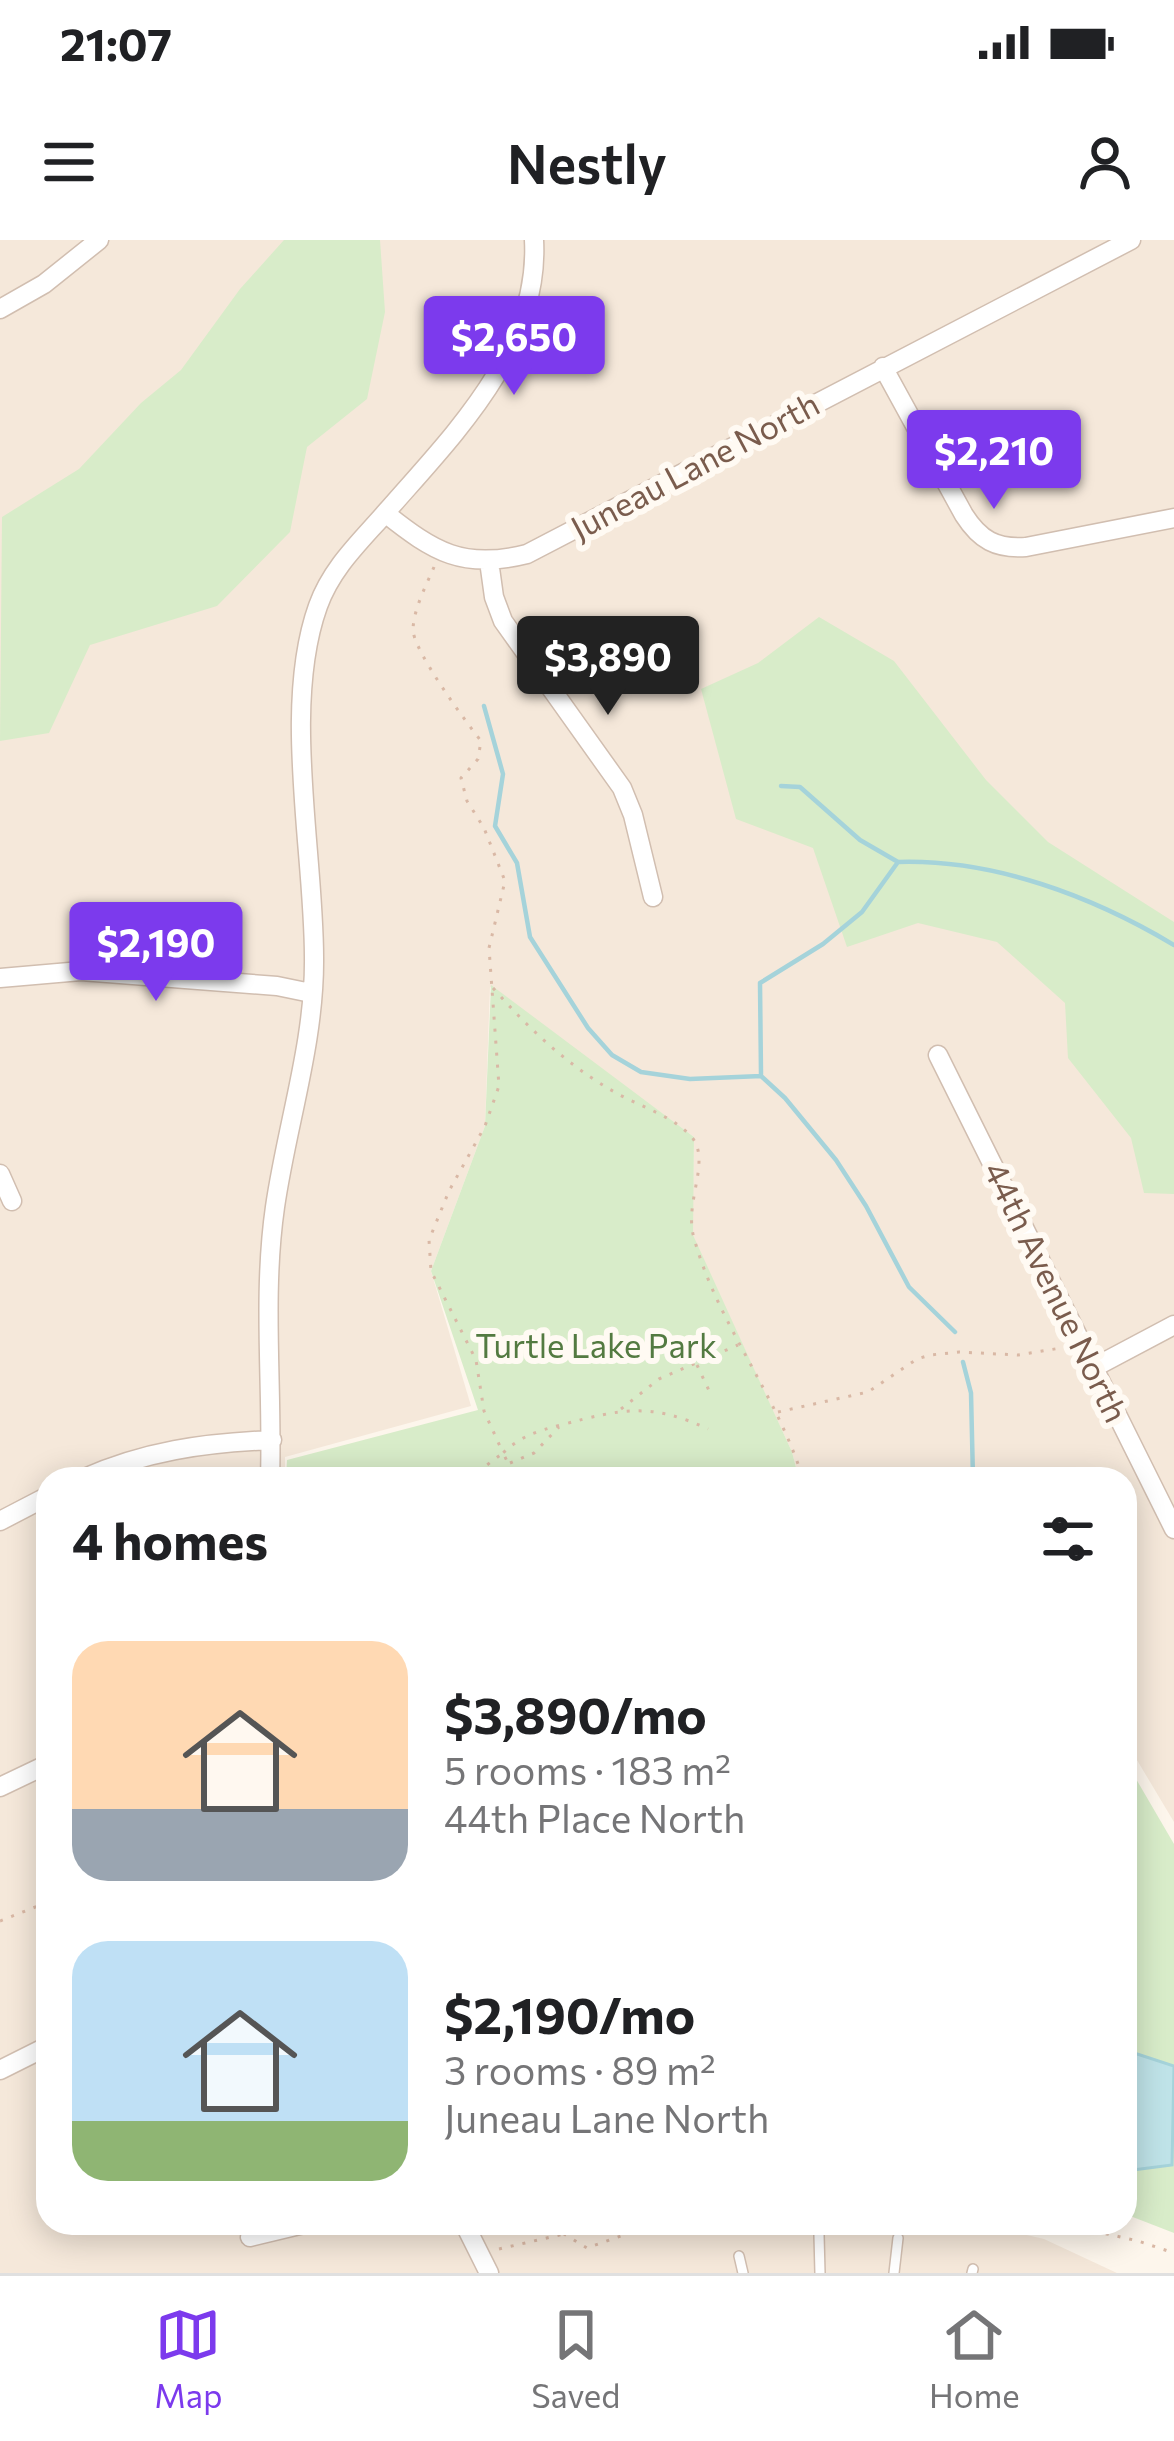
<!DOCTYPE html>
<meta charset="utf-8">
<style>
body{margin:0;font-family:Commissioner,sans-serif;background:#f2f2f2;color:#202124;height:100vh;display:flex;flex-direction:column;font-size:45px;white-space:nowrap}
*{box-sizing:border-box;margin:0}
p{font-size:39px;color:#757577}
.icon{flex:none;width:66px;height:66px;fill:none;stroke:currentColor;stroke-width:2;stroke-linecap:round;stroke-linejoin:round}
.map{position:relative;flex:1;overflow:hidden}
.details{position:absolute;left:36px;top:1227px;width:1101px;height:768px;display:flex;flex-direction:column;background:#fff;border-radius:36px;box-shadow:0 6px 30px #0003}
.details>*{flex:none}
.price{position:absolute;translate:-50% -102px;padding:0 27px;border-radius:12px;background:#7c3aed;color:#fff;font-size:39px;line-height:78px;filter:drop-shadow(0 3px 6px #0008)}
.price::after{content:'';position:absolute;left:50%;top:72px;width:36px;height:27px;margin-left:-18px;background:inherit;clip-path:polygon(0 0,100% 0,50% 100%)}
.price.selected{background:#222;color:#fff}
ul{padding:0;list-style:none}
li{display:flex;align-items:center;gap:36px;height:300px;padding:0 36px}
li span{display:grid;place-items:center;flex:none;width:336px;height:240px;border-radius:36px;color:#555}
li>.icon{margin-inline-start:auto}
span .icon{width:144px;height:144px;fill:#fffc;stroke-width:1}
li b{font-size:51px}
h2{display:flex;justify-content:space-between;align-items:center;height:144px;padding:0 36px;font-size:51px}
.status{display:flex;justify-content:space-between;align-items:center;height:84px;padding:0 60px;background:#fff;direction:ltr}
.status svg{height:33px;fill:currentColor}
header{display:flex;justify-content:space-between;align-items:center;height:156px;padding:0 36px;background:#fff;font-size:54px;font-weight:600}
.tab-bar{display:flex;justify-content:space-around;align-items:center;height:168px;border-top:3px solid #e0e0e0;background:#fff;font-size:33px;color:#757577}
.tab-bar a{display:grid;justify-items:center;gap:6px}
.tab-bar .selected{color:#7c3aed}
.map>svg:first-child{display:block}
.residential{fill:#f5e8da}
.green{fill:#d8ecc9}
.water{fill:#bfe3e8;stroke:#a5d3da;stroke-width:3}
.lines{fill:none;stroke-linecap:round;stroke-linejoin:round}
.stream{stroke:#a5d3da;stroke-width:4.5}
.service-casing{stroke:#d1beb0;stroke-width:12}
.minor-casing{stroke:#d1beb0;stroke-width:21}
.path{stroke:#d9b8a5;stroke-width:3;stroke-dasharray:3 9;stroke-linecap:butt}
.service{stroke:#fff;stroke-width:9}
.minor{stroke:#fff;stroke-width:18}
.labels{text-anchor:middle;stroke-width:12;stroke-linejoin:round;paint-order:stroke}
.street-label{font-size:33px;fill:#7a5c4d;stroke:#fffaf3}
.park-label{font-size:33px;fill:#537a41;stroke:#fffaf3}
</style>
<div class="status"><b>21:07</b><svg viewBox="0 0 49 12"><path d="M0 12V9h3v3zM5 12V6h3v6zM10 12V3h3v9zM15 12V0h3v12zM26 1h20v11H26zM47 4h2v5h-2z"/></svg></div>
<header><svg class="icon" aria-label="menu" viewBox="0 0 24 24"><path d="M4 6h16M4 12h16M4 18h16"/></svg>Nestly<svg class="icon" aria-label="person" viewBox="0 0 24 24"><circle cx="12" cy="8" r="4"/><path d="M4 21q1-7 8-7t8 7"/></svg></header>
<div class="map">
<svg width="1174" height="2033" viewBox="0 0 1174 2033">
<rect width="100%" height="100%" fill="#fdf6ec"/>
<path class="residential" d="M0,0h1174v1582l-49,-82v-261h-326l-7,-27 -100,-217 2,-98 -204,-150 -5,139 -54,145 40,135 -186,51v22h-237v744h928l68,16 73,34h-1117z"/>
<path class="green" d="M284,0h96l5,72 -18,87 -60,48 -17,85 -73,74 -127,39 -41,88 -49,8 2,-224 77,-48 62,-66 40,-33 59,-81z
M819,377l75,44 92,119 62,62 126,80v272l-30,-1 -13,-55 -63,-80 -3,-55 -68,-61 -79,-19 -71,24 -34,-99 -77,-29 -35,-130 57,-26z
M491,745l203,152 -1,98 99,217 7,27h-513l1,-19 191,-50 -47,-139 54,-145z
M1125,1520l49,84v389l-49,-19z"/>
<path class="water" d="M1125,1810l49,16 -2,99 -47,6z"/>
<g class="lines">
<path class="stream" d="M484,466l19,68 -8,52 22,37 13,74 58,91 24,27 29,17 49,7 71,-3 24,22 51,62 30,46 43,81 46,45
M781,546l19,1 60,53 38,22
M761,834l-1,-91 63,-39 39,-32 36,-50c96,-3 194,34 276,83
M963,1122l8,31 2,86"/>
<defs>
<path id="service" d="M819,1995l1,38
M739,2016l4,17
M894,2033l4,-35
M972,2033l1,-4"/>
<path id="minor" d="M0,69l44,-25 55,-44
M883,127l81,148c16,25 32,34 62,32l148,-29
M385,273c49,39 78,57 142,41l604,-314
M489,321l5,36 9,24 119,167 11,27 20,82
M0,738l81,-7 196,15 34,7
M938,815l236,474
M0,934l12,27
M1093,1128l81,-43
M82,1239c63,-28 121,-36 190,-39
M270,1239c3,-90 -8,-182 5,-272 12,-83 40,-165 39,-250 0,-106 -32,-251 4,-351 14,-39 43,-65 69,-95 67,-77 153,-161 147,-271
M0,1281l48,-25
M0,1547l48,-23
M0,1830l48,-24
M464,1983l25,50
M250,1997l58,-14"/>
</defs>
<use href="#service" class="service-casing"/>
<use href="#minor" class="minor-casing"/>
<path class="path" d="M434,327c-8,19 -20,41 -21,62 -1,20 53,93 68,112l-3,18 -17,19 6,23 17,27 21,53 -16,67 10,138 -14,40 -36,65 -20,49 2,31 45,89 8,51 19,42c18,-17 34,-22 58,-28 60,-16 89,-23 147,4
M493,748c37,42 75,78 125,106 24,13 51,21 71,40 25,24 -6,67 5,104 23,85 83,156 109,241
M697,1125l15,32
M621,1169l38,-30 79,-34
M778,1172l90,-20 49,-33 13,-4 29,-3 59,3 49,-8
M510,1223l24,-10 25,-26
M468,1239l35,-26 13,26
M0,1681l48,-19
M570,1983l-6,11 23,14 70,-25
M1059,1983l79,18 36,12
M499,2009l65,-15"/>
<use href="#service" class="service"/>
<use href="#minor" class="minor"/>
</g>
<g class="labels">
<g class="street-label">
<text transform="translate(695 226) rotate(-28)" y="12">Juneau Lane North</text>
<text transform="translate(1056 1052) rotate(64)" y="12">44th Avenue North</text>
</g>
<g class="park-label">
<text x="596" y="1118">Turtle Lake Park</text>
</g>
</g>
</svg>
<b class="price" style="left:514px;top:158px">$2,650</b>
<b class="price" style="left:994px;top:272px">$2,210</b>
<b class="price selected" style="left:608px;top:478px">$3,890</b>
<b class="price" style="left:156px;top:764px">$2,190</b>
<section class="details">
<h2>4 homes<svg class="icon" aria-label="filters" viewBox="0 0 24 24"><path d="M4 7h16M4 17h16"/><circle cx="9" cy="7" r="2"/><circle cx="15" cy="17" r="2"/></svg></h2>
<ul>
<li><span style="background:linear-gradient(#ffd9b3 70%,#9aa5b1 0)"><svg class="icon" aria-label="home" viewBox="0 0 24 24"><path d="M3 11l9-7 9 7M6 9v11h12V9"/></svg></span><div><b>$3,890/mo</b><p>5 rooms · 183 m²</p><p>44th Place North</p></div></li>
<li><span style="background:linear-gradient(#bfe0f5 75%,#8fb573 0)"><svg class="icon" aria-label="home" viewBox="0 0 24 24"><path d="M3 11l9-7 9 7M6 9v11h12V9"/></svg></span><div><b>$2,190/mo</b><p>3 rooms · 89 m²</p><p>Juneau Lane North</p></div></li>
</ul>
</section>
</div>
<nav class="tab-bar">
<a class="selected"><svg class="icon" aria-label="map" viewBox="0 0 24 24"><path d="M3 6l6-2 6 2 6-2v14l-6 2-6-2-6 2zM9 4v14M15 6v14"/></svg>Map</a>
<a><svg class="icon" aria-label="saved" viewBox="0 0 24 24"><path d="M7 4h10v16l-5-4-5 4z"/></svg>Saved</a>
<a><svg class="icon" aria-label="home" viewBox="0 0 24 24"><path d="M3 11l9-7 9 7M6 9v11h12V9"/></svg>Home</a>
</nav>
